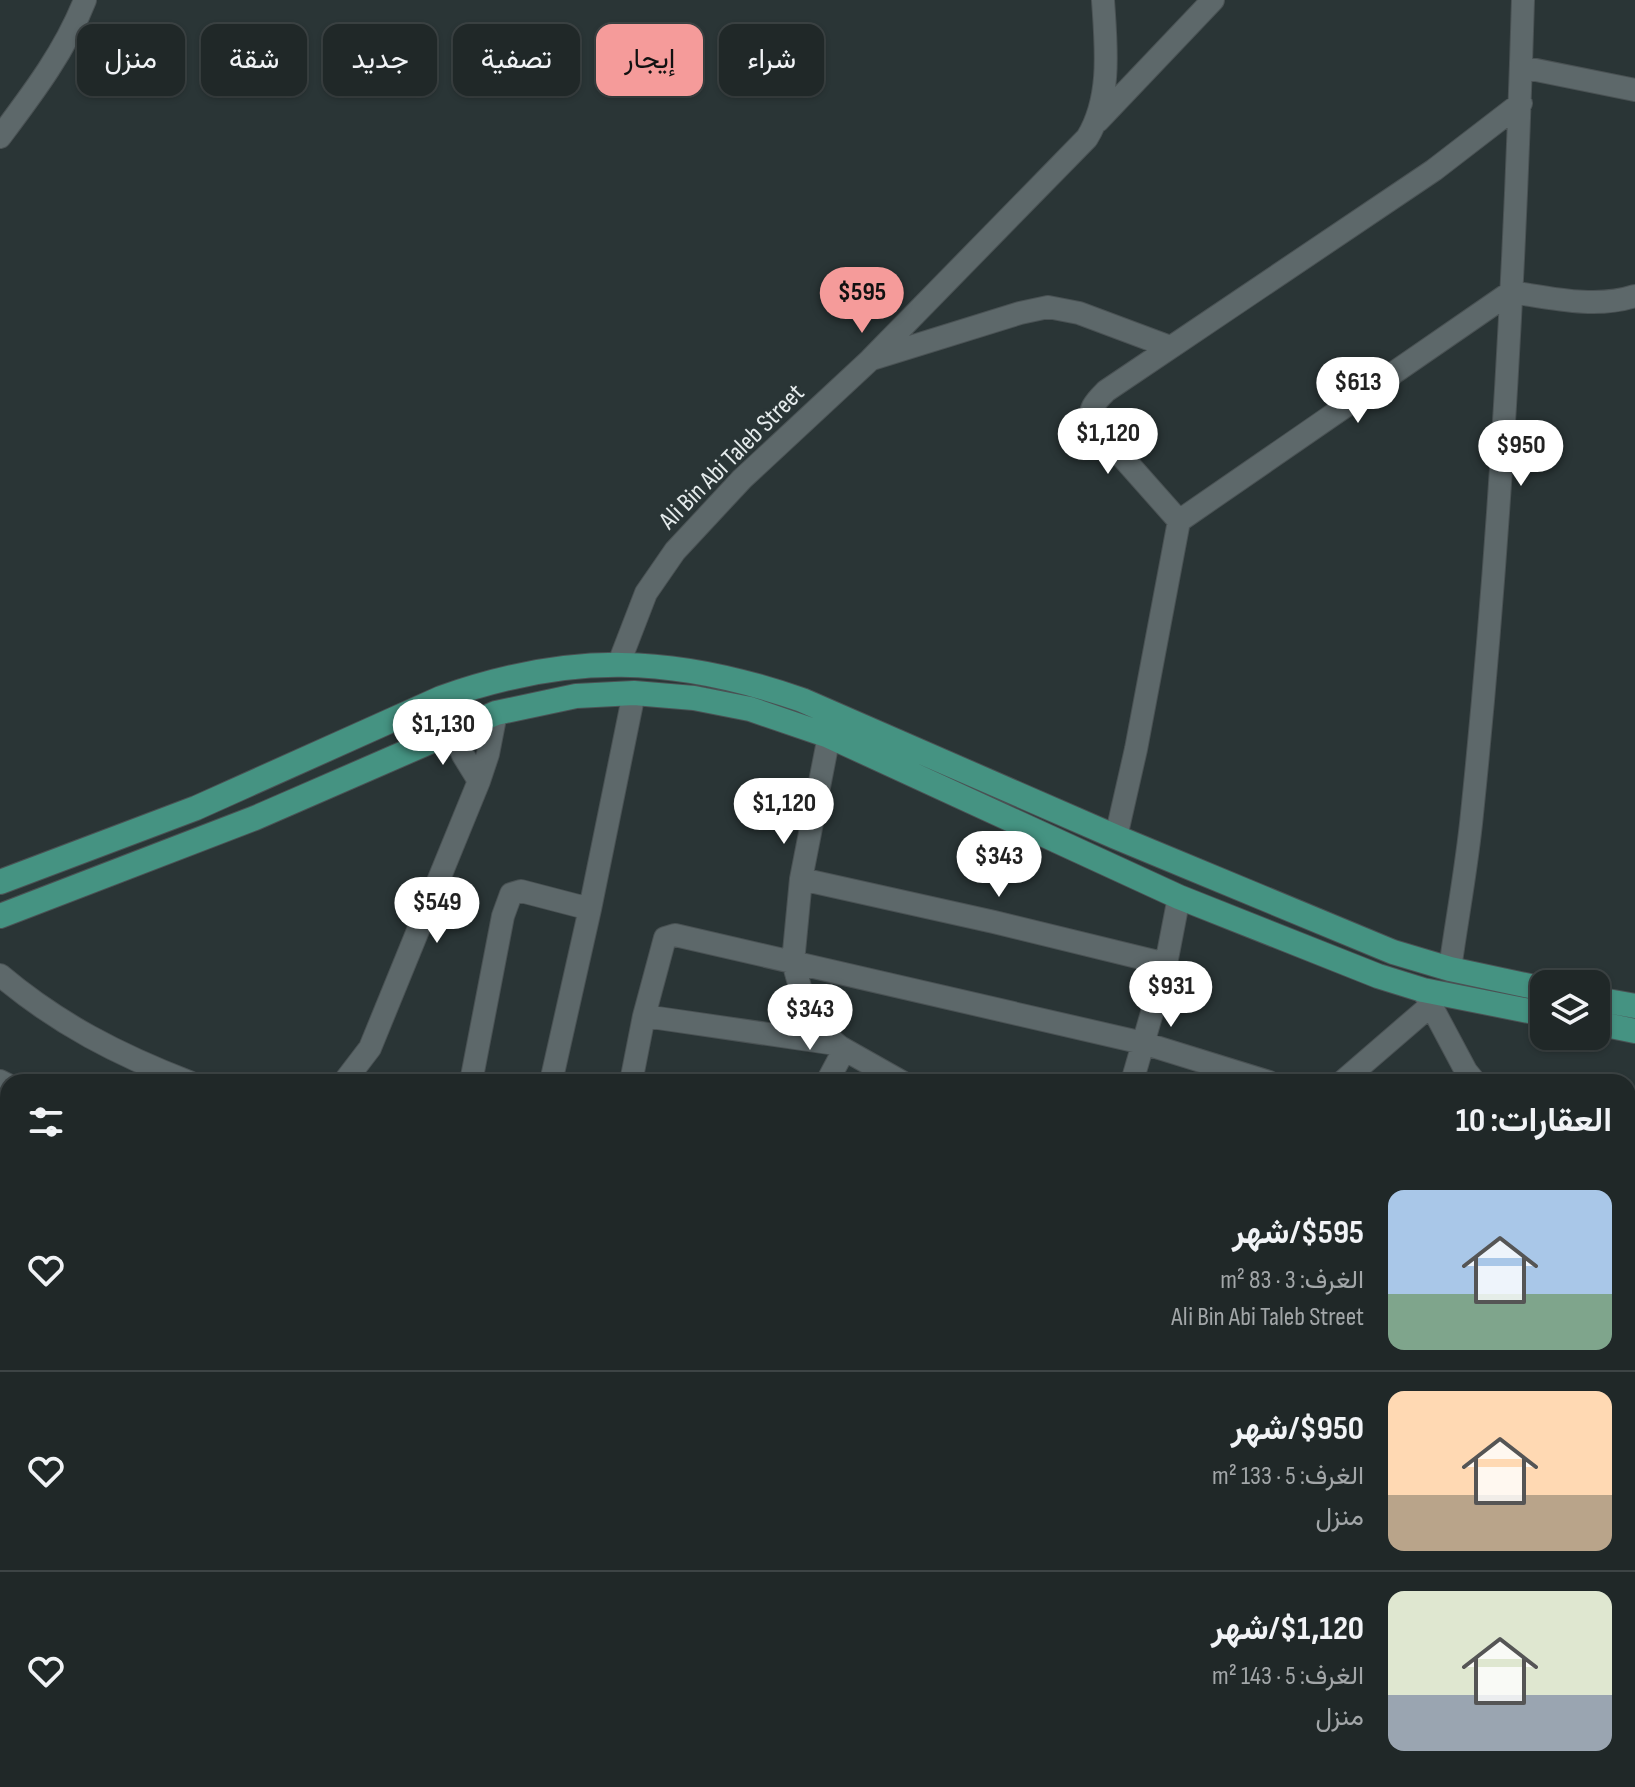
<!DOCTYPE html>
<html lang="ar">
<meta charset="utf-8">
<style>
body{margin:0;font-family:"Sofia Sans Condensed",Vazirmatn,sans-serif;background:#283030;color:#f1f3f6;direction:rtl;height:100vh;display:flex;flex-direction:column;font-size:30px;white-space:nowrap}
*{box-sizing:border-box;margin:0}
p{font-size:26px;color:#a2a6a8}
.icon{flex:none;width:44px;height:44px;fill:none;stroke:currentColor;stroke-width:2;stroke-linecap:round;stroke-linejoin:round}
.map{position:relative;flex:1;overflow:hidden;direction:ltr}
.sheet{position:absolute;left:0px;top:1074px;width:1636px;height:714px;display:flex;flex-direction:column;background:#202828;border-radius:24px 24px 0 0;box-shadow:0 2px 6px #0004,0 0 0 2px #3d4445;direction:rtl}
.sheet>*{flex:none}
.guide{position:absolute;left:24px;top:24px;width:800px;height:72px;direction:rtl;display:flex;gap:16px}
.fabs{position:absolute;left:1530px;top:970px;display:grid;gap:16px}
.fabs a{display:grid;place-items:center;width:80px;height:80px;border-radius:16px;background:#202828;box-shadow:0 2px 6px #0004,0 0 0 2px #3d4445;font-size:40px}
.price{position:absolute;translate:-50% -68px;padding:0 18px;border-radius:28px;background:#fff;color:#222;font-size:26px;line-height:52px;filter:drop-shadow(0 2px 4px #0008)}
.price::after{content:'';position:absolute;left:50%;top:48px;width:24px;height:18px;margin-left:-12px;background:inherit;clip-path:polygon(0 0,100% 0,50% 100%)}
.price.selected{background:#f59b9a;color:#111}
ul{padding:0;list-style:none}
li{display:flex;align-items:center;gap:24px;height:200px;padding:0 24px}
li+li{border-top:2px solid #3d4445}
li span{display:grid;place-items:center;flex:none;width:224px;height:160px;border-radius:16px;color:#555}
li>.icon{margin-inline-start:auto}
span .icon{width:96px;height:96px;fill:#fffc;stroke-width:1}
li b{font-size:34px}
h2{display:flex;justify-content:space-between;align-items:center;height:96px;padding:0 24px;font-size:34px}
.chip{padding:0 28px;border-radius:16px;background:#202828;box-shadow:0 2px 6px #0004,0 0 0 2px #3d4445;font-size:28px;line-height:72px}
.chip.selected{background:#f59b9a;color:#111}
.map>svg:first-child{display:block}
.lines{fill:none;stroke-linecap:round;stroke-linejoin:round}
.minor-casing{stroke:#4a5254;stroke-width:24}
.major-casing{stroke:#4a5254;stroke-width:26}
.minor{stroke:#5d686a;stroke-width:22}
.major{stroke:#459382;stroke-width:24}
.labels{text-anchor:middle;stroke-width:6;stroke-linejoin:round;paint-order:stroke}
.street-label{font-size:26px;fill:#e5ebec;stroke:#2a3536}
</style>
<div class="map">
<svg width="1635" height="1787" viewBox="0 0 1635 1787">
<rect width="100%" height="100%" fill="#2a3536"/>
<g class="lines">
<defs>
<path id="minor" d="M1521,67l114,23
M1098,121l115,-121
M0,137c33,-44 65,-86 85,-137
M875,358l145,-45 28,-6 31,6 91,34
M1179,521l-86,-97c-7,-14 4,-24 13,-33l328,-221 87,-67
M619,663l27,-70 29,-42 67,-72 128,-119 217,-222c25,-41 19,-92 16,-138
M453,730l10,25 16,26
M829,736l-28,143 -8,83 12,43 18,28 17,14 62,35
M1116,837l20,-88 43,-228 332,-229c40,6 85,17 124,4
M801,879l193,43 172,42 13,-67
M1450,969c7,-51 17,-103 22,-155 28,-270 43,-543 51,-814
M0,975c58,49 119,80 189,107
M1425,994l41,77 9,11
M644,1016l192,28
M0,1081l8,4
M344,1082l26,-34 109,-267 9,-27 8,-41
M471,1082l32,-166 8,-22 10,-3 69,18
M551,1082l39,-173 44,-216
M631,1082l13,-66 18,-67 3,-11 10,-3 468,108 126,39
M827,1082l17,-32
M1132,1082l34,-118
M1342,1082l88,-76
M1628,1154l7,2
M0,1254l8,1
M1628,1254l7,2
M1628,1376l7,-33
M1628,1424l7,2
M1628,1503l7,2
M0,1567l4,-91
M1628,1587l7,1
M1628,1701l7,2
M0,1732h8
M261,1780v7
M287,1780l5,7
M394,1780l3,7
M469,1780l1,7
M629,1780l4,7
M1066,1780l1,7
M1110,1780l18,7
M1272,1780l9,7
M1409,1780l9,7
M1543,1780l8,7
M768,1787l8,-7
M1366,1787l4,-7"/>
<path id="major" d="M0,882l196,-74 245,-110c129,-46 232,-43 361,2l314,137 277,115 57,17 94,20
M0,916l255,-98 241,-105 80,-17 58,-3 60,5 56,11 79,27 350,161 199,79 45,14 121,24
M1596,999l39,7
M1596,1023l39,8"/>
</defs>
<use href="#minor" class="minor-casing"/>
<use href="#major" class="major-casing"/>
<use href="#minor" class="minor"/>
<use href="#major" class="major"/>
</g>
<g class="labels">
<g class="street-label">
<text transform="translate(731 456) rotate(-45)" y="9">Ali Bin Abi Taleb Street</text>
</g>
</g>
</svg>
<div class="fabs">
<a><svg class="icon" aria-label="layers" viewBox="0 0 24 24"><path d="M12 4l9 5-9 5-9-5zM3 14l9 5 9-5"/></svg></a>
</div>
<b class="price selected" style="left:862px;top:335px">$595</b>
<b class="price" style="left:1358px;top:425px">$613</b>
<b class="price" style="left:1108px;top:476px">$1,120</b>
<b class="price" style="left:1521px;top:488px">$950</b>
<b class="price" style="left:443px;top:767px">$1,130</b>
<b class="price" style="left:784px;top:846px">$1,120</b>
<b class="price" style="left:999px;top:899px">$343</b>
<b class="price" style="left:437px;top:945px">$549</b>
<b class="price" style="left:1171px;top:1029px">$931</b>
<b class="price" style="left:810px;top:1052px">$343</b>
<div class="guide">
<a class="chip">شراء</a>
<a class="chip selected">إيجار</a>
<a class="chip">تصفية</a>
<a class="chip">جديد</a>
<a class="chip">شقة</a>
<a class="chip">منزل</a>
</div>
<section class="sheet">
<h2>العقارات: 10<svg class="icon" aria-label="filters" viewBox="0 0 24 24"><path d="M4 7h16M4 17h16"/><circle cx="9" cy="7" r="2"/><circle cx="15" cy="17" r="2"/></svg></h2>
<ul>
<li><span style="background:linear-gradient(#a9c7e8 65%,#7fa58c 0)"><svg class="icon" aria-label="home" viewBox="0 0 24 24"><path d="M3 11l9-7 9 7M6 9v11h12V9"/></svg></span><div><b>$595/شهر</b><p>الغرف: 3 · 83 m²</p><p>Ali Bin Abi Taleb Street</p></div><svg class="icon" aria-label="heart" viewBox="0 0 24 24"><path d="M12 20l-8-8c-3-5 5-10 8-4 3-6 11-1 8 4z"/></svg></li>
<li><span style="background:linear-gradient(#ffd9b3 65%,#b9a48a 0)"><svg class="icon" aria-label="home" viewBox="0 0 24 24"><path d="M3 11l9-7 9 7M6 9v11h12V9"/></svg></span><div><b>$950/شهر</b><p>الغرف: 5 · 133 m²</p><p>منزل</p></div><svg class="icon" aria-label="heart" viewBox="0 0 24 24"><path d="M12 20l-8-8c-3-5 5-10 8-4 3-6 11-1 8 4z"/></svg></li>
<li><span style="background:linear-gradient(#dfe7d0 65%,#9aa5b1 0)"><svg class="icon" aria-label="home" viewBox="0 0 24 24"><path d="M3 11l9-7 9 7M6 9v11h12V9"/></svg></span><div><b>$1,120/شهر</b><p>الغرف: 5 · 143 m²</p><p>منزل</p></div><svg class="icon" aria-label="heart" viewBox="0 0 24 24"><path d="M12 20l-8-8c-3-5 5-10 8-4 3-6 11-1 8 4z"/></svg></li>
</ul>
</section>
</div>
